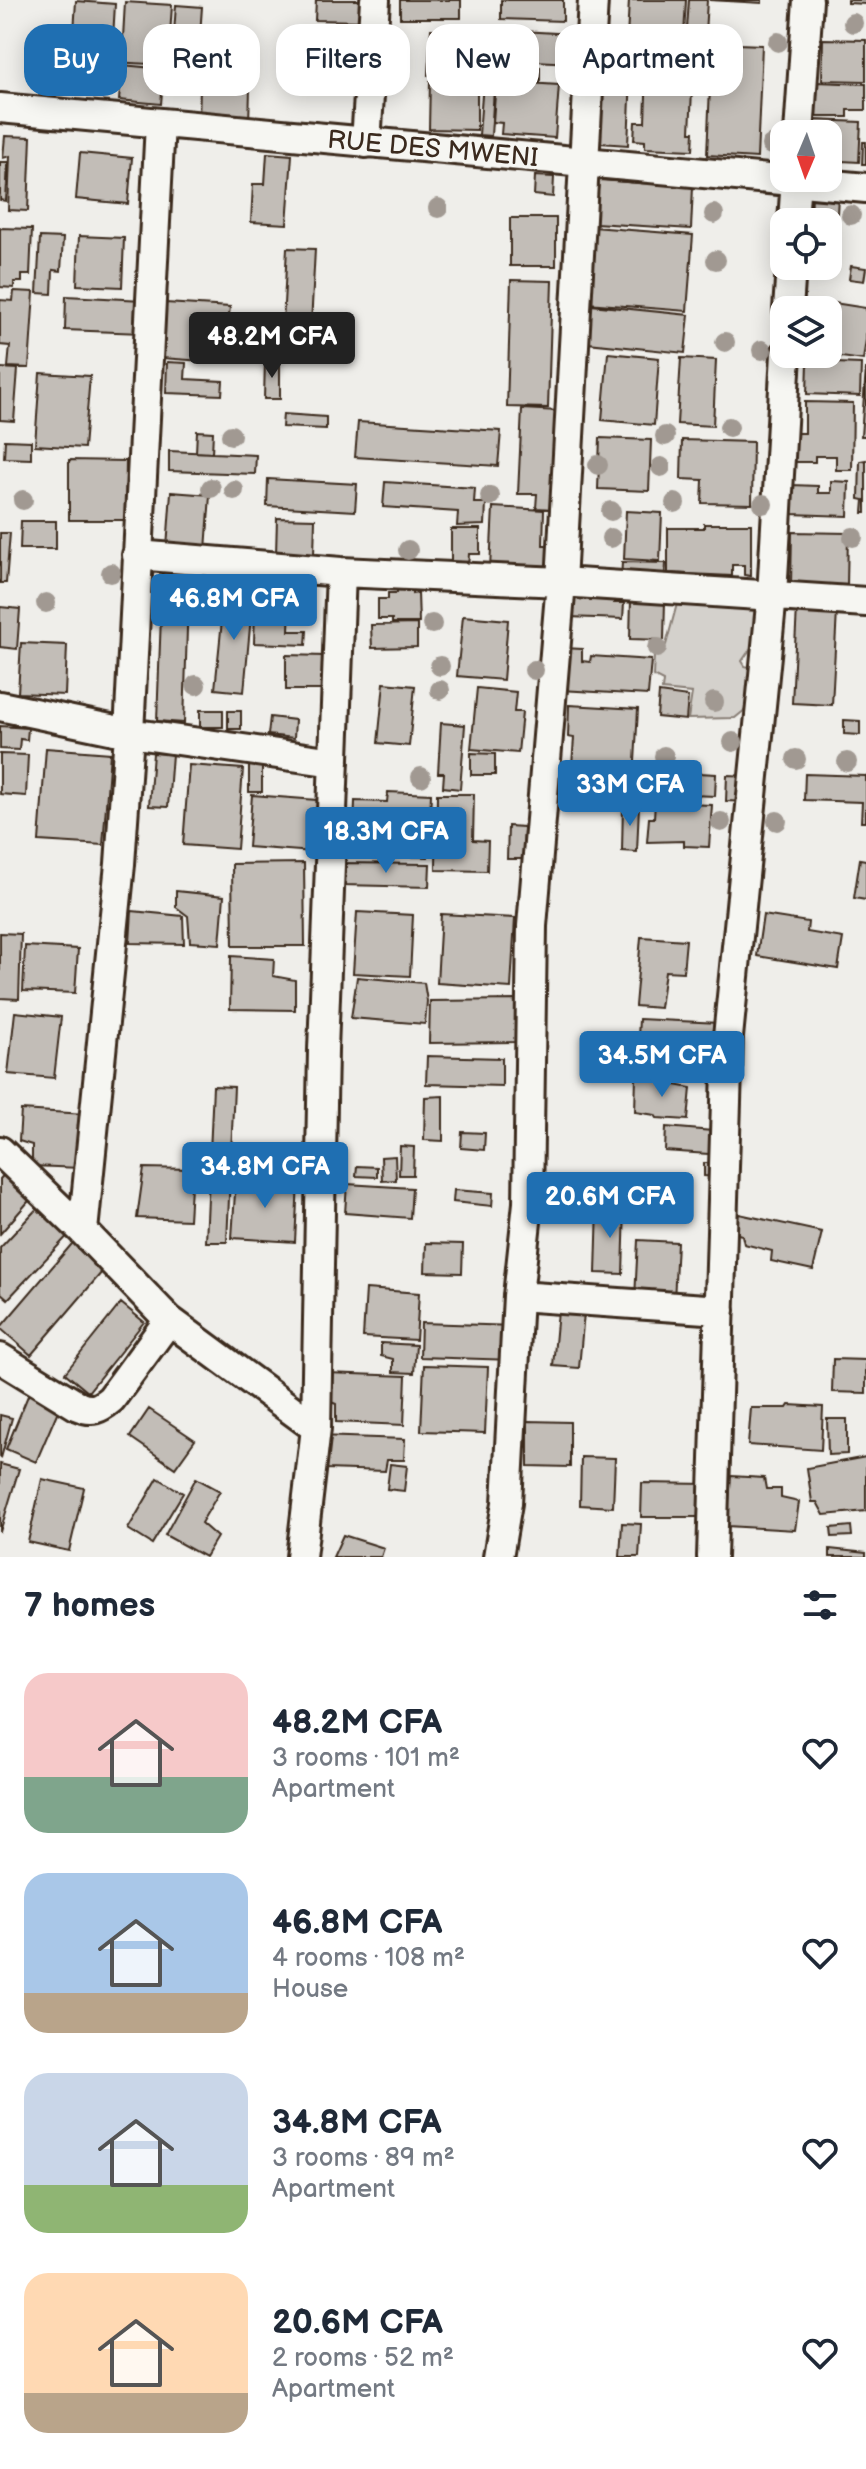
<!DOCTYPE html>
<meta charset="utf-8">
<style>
body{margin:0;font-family:"Balsamiq Sans",sans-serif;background:#f6f6f7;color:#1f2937;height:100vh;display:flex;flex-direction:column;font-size:30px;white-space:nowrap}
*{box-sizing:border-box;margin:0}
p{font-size:26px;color:#747a83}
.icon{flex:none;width:44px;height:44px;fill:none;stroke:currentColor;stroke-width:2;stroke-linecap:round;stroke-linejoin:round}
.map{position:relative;height:1557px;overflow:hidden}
.sheet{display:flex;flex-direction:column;background:#fff;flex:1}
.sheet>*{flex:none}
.guide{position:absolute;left:24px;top:24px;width:818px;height:72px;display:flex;gap:16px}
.needle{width:52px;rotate:182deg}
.tools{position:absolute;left:770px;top:120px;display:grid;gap:16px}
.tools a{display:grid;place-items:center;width:72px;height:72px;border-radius:16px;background:#fff;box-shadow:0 4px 20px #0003;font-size:40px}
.price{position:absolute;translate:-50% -68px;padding:0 18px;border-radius:8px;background:#1f6fb2;color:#fff;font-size:26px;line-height:52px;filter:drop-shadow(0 2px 4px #0008)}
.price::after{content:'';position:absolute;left:50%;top:48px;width:24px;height:18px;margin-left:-12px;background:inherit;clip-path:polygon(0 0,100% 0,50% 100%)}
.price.active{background:#222;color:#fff}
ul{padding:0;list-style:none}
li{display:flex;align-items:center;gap:24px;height:200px;padding:0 24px}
li span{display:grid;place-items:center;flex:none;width:224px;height:160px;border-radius:24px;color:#555}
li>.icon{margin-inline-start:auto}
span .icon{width:96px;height:96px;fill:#fffc;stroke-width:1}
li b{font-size:34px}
h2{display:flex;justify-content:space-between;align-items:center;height:96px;padding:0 24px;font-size:34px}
.chip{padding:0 28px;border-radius:24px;background:#fff;box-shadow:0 4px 20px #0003;font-size:28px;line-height:72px}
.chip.active{background:#1f6fb2;color:#fff}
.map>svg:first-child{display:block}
.green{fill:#d4d1cc;stroke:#887e75;stroke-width:2}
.building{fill:#c2bdb7;stroke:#3b2a1e;stroke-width:2}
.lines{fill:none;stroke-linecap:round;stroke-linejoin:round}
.street-casing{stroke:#3b2a1e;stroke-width:34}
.street{stroke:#f6f6f2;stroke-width:28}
.tree{fill:#a19992}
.labels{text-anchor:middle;stroke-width:6;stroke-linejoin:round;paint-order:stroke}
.street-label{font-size:26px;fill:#3b2a1e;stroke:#f6f6f2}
</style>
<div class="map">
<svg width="866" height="1557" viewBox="0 0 866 1557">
<rect width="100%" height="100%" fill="#efeeea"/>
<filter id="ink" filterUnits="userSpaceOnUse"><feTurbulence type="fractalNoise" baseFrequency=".0125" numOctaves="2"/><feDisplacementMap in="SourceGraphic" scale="16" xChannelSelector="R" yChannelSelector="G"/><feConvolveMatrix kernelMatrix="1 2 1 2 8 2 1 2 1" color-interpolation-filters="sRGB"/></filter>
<g filter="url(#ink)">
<path class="green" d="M678,600h87l-8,45 -6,3 -9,13 3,5 15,5 -9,34 -16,13 -47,1 4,-26 -30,-3 1,-9 -10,-5 1,-21 12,-10z"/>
<path class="building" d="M316,0h46l-1,21 -46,-1z
M400,0h61v18h-61z
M501,0h62v21l-62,-2z
M629,0h57l-2,35h-7v6l-50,-2z
M689,0h18l-4,67h-5l-1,5h-13z
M709,0h53v3z
M848,0h18v4l-18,-1z
M76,1l39,3 -2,34h10l2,-36 47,3 -4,60 -92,-5 2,-27 -4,-1z
M176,5l26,2 -6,84 -26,-2z
M431,29l50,2 -3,46 -50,-2z
M486,29l87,5 -2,29 -54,-3 -1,13 -14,-1v-16l-17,-1z
M823,39l43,1v41l-44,-1z
M712,43l50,2 -5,113 -50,-3z
M605,46l19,1 -2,27 9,1 -3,70 -28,-2z
M485,56l11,1 -5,79 -12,-1z
M122,65l42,4 -3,35 -42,-4z
M527,66l13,1v15h-14z
M647,70l40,2v17l5,1 -2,42h4l-1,18 -48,-2v-7l-11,-1 1,-18h10z
M430,81l47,1v48l-48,-1z
M496,81l63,4 -4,53 -54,-4 1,-11 -9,-1z
M817,82l49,2v26h-18v7h-33z
M200,87l50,1 -1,35 -50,-2z
M816,120l45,2 -2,40 -17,-1v9l-14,-1v-35h-13z
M5,136l26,1 -3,74 -20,-1 2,-54 -7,2z
M863,142h3v22h-4z
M80,153l52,5 -4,46 -52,-5z
M267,153l25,2 -5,69 -36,-2 2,-38h12z
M0,162h8l-2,39 -6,-1z
M535,176l19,1 -1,20 -19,-2z
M599,180l94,7 -2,42 -96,-6z
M812,193l26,2 -2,39h-8v-12h-17z
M510,218h46v48h-46z
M593,227l100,8 -6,76 -100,-8z
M0,228l32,1 -2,46h-8v7h-8v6l-14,-1z
M79,236l45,2 -2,49 -45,-2z
M40,237l23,1 -2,33 -8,-1 -1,24 -15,-1z
M287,248l28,1 -4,76 -28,-2z
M851,266l15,2 -2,13 -15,-2z
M511,280l41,1 -4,127 -41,-1z
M14,291l20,1 -5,76 -21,-1 2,-21 -10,-1v-45l13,1z
M66,296l77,4 -1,33 -77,-3z
M165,303l65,4 -1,8 41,2 -2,29 -49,-3 -2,19 -55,-4z
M834,303l32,5v32l-3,20 -37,-5 2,-1z
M591,305l98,10 -4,38 -97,-10z
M608,353l51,5 -5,67 -52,-5z
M810,354h14v5l-14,1z
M681,358l35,2 -3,66 -36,-2z
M265,360h15v39h-16z
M167,362l19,1 -1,16 38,2 -1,14 -56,-2z
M808,362l53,2 -1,32 -53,-2z
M0,368l18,1 -4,52 -14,-1z
M866,368v68h-5z
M40,373l50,3 -6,72 -49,-3z
M805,402l48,1 -1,67h-16v-14h-21v6h-20v-29h10z
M522,409l37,2 -5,98 -18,-1 1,-14h-19z
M283,414l43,3v12l-44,-2z
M358,422l143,9 -3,35 -143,-9z
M197,431l16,1 -1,21 -16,-1z
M600,438l51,2 -2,51 -51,-2z
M5,440l26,1v18l-27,-1z
M682,440l71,2 -1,62 -50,-1 1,-23 -22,-1z
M169,451l87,4 -1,19 -86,-3z
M69,460l57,1 -1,59h-56z
M866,460v53h-3l1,-13 -5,-1 1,-38z
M268,479l89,5 -2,27 -88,-5z
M831,481l18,1 -1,34 -57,-2 1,-29 26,1v7h13z
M385,482l90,6 -1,15h12l-1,22 -28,1 1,-14 -75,-5z
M171,492l39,3 -4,55 -39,-2z
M493,507l51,3 -1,35h7l-2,26 -58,-2z
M626,511l36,2 -2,48 -36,-2z
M277,518l38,1 -1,36 -38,-1z
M21,521h35v28h-36z
M704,524h47v52l-7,-1v-10h-12v11l-64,-3v-45h36z
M451,529h29v25h-11l-1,13 -17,-1z
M792,532l56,1 -1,53 -56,-1z
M0,533h10l-4,50h-6z
M622,562l44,1 -1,21 -44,-2z
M163,564l26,1 -5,158 -27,-2z
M193,566l61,4 -1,20 -62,-4z
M256,577l35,1 -2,53h18l-1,14 -52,-2z
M412,582v12l6,-1 1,30h-27v-4h-14v-20h10v-6h9v-10z
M225,591l28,3 -9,98 -29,-3z
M570,592l44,2v9h10l-1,16 -55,-2z
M631,599l34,1 -1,40 -34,-1z
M0,607l20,2 -3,40 -17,-2z
M797,608l40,3 -5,94 -40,-2z
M463,616l45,4 -5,60 -46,-4z
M417,624v23l-45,1 -1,-23z
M21,643l46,2 -2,50 -47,-2z
M564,648l18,1v12l8,1 1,-6 60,4 -3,35 -87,-5z
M286,655l39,1 -1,34h-38z
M384,683l31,3 -6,60 -31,-3z
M477,688l39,4 -2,20h8l-4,41 -47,-4z
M659,693l29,4 -2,23 -29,-3z
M569,705l69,4 -4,70 -40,-3v-10l-22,-1 2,-27 -6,-1z
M200,710h23v17h-23z
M228,711h13v18h-13z
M270,717l25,3 -1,18 -26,-3z
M844,720l16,1v14l-16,-1z
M441,723l24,2 -5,64 -17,-2 1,-14h-6z
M0,726l28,2 -1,12 -7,-1 -1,11 -19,-1z
M46,748l64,5 -7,92 -64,-4z
M153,753l19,1 -4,53 -19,-1z
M471,753l24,1v21h-24z
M0,754l28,1 -2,41 -26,-2z
M249,760h13v32h-13z
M189,765l54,4 -6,80 -54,-4z
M654,769l23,1 -2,20 11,1 -1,13 27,1 -3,42 -25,-1v-5l-37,1 2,-24h5l1,-17 -4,-1z
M681,772l35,2 -1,22 -24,-1v-6h-12z
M805,774l61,2v46h-5l1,-20 -58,-2z
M727,775l22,1 -2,26 -21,-1z
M388,792l43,2 -3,63 -63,-2 2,-21 -13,-1 1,-32 32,1z
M437,794h37l-1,46 15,1 -1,30 -51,-1z
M252,795l78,6 -4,52 -78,-6z
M623,804l16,1 -2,47 -15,-1z
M508,826l16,1 -1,32h-16z
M860,859l6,1v40l-12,-2z
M304,863l1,83h-72l-1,-82z
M342,863l88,1 -1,23 -87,-2z
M176,891l48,5 -4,48 -30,-2 -2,-26 -12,-9z
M132,911l51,5 1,28 -54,-1z
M357,912l56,3 -3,61 -57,-3z
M441,914l74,4 -4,70 -74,-5z
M763,915l45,7 -1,10 36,6 -5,31 -81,-13z
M0,933l21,1 -2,65 -19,-1z
M641,937l45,3 -3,32 -18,-1 -5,37 -25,-2z
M25,946l53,3 -3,44 -52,-2z
M231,956l43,3 -1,17 22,4v30l-65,-1z
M357,977l67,6 3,18 -2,23 -74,-6z
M515,1000v42l-86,1 1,-42z
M15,1012l46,5 -7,61 -46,-4z
M639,1019l80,4 -2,37 -80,-4z
M427,1056l75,2v28l-76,-2z
M636,1076l27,1 1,6 27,5 -3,32 -31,-2 -2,-3 -20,-3z
M213,1086l21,1 -7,155h-21z
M443,1096v45l-19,-1 1,-43z
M21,1110l64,4 -4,54 -49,-2v-21l-13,-4z
M666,1127l58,5 -1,23 -58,-4z
M462,1132l23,1 -1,17 -23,-2z
M400,1146l14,1 -1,28h-14z
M395,1156l1,24 -14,1 -1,-24z
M704,1163h16v14l-16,-1z
M357,1166l20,1v10l-21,-1z
M144,1168l48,1 -3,51 -52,-2z
M8,1170l27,24 -35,40v-55z
M236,1178l62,4 -3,60 -63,-4z
M347,1184l65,4 -2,30 -65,-5z
M454,1190l39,3 -1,13 -39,-4z
M44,1201l30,28 -66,70 -8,-7v-44z
M598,1206l27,1 -2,67 -27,-1z
M739,1214l83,18 -9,38 -42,-9 1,-10 -28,-7 -2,-9 -8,-2z
M77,1238l31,27 -77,90 -31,-27z
M638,1240l39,2 -3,59 -39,-3z
M426,1243l37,1 -1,29 -37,-1z
M366,1289l53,4 -3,47 -53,-3z
M121,1303l23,19 -56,70 -23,-19z
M558,1311l26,2 -5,55 -26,-2z
M421,1323l94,3 -1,34 -94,-3z
M381,1343l35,2 -2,28 -21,-1v-13l-12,-3z
M833,1359l33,1v33l-34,-1z
M424,1365l64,2 -3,66 -64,-2z
M327,1373l79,3 -2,49 -68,-3v-18l-10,-4z
M29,1393l31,13 -24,56 -30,-13z
M789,1405l34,2 -2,43 -73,-5 3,-37h36z
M149,1409l46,31 -20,28 -45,-31z
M0,1415l12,3 -11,40 -1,-1z
M827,1419h20v35l-19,1z
M528,1421l42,1v45l-42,-1z
M318,1436l87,3 -1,21h-17l-2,11 -59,-2v-13z
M581,1457l34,1 -2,49 -33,-2z
M866,1457v54l-42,4 -7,-13h-5l-5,-34z
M0,1464l19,5 -19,63z
M390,1464l17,2 -3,25 -17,-2z
M731,1476l33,2 2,11h15v9l18,4 -4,28 -68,-4z
M158,1478l25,15 -31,51 -24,-15z
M196,1478l24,13 -19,32 16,14 -12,20 -40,-22z
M42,1479l42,9 -15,63 -41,-9z
M642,1483l66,1v33h-67z
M622,1523l19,1 -2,33h-19z
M851,1526l1,10 -20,1 -1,-9z
M343,1535l41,13 -3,9h-48z
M830,1549l36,4v4h-36z"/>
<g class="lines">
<defs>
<path id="street" d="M0,108l866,80
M799,134l9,-134
M366,143l9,-143
M793,222l3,-44
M788,310l3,-44
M137,555l204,17 220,10 305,20
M0,706l129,27 205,29
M0,1151l83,80 86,89 147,108
M83,1231l37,-367 9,-131 31,-610
M518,1296l202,14
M0,1358l78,48c14,6 21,3 33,-7l58,-79
M301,1557l15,-129 7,-378 18,-478
M498,1557l9,-54 11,-207 10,-93 4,-277 29,-344 32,-582
M712,1557l16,-520 44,-442 14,-241"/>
</defs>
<use href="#street" class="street-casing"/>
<use href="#street" class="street"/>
</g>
<g class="tree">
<circle cx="853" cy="23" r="10"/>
<circle cx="778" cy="42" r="10"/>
<circle cx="640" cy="82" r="10"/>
<circle cx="771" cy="145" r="10"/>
<circle cx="438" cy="208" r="10"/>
<circle cx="714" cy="214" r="10"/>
<circle cx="851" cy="215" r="10"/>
<circle cx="716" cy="260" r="10"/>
<circle cx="725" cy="342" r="10"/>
<circle cx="762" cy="350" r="10"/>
<circle cx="729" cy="427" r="10"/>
<circle cx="231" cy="435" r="10"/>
<circle cx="665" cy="436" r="10"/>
<circle cx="598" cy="465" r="10"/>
<circle cx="661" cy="467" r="10"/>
<circle cx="211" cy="488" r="10"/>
<circle cx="234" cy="490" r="10"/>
<circle cx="490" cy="496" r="10"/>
<circle cx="23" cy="500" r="10"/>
<circle cx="675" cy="503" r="10"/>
<circle cx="763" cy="504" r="10"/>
<circle cx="611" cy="511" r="10"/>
<circle cx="853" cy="537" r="10"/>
<circle cx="611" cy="538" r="10"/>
<circle cx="408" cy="550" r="10"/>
<circle cx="111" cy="573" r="10"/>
<circle cx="46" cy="603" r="10"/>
<circle cx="432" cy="624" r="10"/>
<circle cx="657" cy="648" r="10"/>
<circle cx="440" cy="666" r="10"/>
<circle cx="534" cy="670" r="10"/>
<circle cx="196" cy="685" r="10"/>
<circle cx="440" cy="690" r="10"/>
<circle cx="714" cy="702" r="10"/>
<circle cx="733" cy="742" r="10"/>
<circle cx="664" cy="756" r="10"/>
<circle cx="796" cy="759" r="10"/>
<circle cx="847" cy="762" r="10"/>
<circle cx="421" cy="777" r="10"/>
<circle cx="777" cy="821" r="10"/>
<circle cx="721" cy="822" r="10"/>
</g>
</g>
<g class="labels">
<g class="street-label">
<text transform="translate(433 148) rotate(5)" y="9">RUE DES MWENI</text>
</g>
</g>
</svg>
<div class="tools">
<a><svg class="needle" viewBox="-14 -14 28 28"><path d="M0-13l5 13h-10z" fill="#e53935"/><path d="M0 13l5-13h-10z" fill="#747a83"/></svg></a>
<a><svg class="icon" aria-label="locate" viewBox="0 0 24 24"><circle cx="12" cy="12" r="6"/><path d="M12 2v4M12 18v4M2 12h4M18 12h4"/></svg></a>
<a><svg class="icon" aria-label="layers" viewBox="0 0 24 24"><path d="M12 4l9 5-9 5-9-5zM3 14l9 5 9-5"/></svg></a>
</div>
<b class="price active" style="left:272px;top:380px">48.2M CFA</b>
<b class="price" style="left:234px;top:642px">46.8M CFA</b>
<b class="price" style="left:630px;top:828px">33M CFA</b>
<b class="price" style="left:386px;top:875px">18.3M CFA</b>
<b class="price" style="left:662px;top:1099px">34.5M CFA</b>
<b class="price" style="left:265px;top:1210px">34.8M CFA</b>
<b class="price" style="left:610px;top:1240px">20.6M CFA</b>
<div class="guide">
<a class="chip active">Buy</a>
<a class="chip">Rent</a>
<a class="chip">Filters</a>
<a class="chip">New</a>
<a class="chip">Apartment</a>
</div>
</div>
<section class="sheet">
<h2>7 homes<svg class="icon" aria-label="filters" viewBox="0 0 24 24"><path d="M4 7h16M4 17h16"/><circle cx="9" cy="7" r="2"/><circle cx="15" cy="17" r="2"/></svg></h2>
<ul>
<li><span style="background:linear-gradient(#f6c9c9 65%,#7fa58c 0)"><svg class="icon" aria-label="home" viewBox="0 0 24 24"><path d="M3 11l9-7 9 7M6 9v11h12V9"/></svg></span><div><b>48.2M CFA</b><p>3 rooms · 101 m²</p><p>Apartment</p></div><svg class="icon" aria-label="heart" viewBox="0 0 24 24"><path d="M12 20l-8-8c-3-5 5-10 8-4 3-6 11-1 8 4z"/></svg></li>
<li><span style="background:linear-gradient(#a9c7e8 75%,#b9a48a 0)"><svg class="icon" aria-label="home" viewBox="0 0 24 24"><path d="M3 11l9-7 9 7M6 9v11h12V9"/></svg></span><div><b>46.8M CFA</b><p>4 rooms · 108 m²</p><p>House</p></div><svg class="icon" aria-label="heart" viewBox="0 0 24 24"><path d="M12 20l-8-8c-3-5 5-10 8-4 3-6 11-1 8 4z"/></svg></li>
<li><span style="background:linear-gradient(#c9d6e8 70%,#8fb573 0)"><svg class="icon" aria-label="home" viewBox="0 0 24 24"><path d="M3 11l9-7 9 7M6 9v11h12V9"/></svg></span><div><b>34.8M CFA</b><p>3 rooms · 89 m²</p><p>Apartment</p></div><svg class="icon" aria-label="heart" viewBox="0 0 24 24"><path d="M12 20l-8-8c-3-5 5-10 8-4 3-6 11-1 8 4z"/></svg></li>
<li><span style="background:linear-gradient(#ffd9b3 75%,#b9a48a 0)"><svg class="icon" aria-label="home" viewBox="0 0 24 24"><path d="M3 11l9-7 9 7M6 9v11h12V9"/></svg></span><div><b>20.6M CFA</b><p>2 rooms · 52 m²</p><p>Apartment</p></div><svg class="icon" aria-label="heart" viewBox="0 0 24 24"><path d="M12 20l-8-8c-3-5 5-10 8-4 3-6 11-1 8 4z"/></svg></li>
</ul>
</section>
